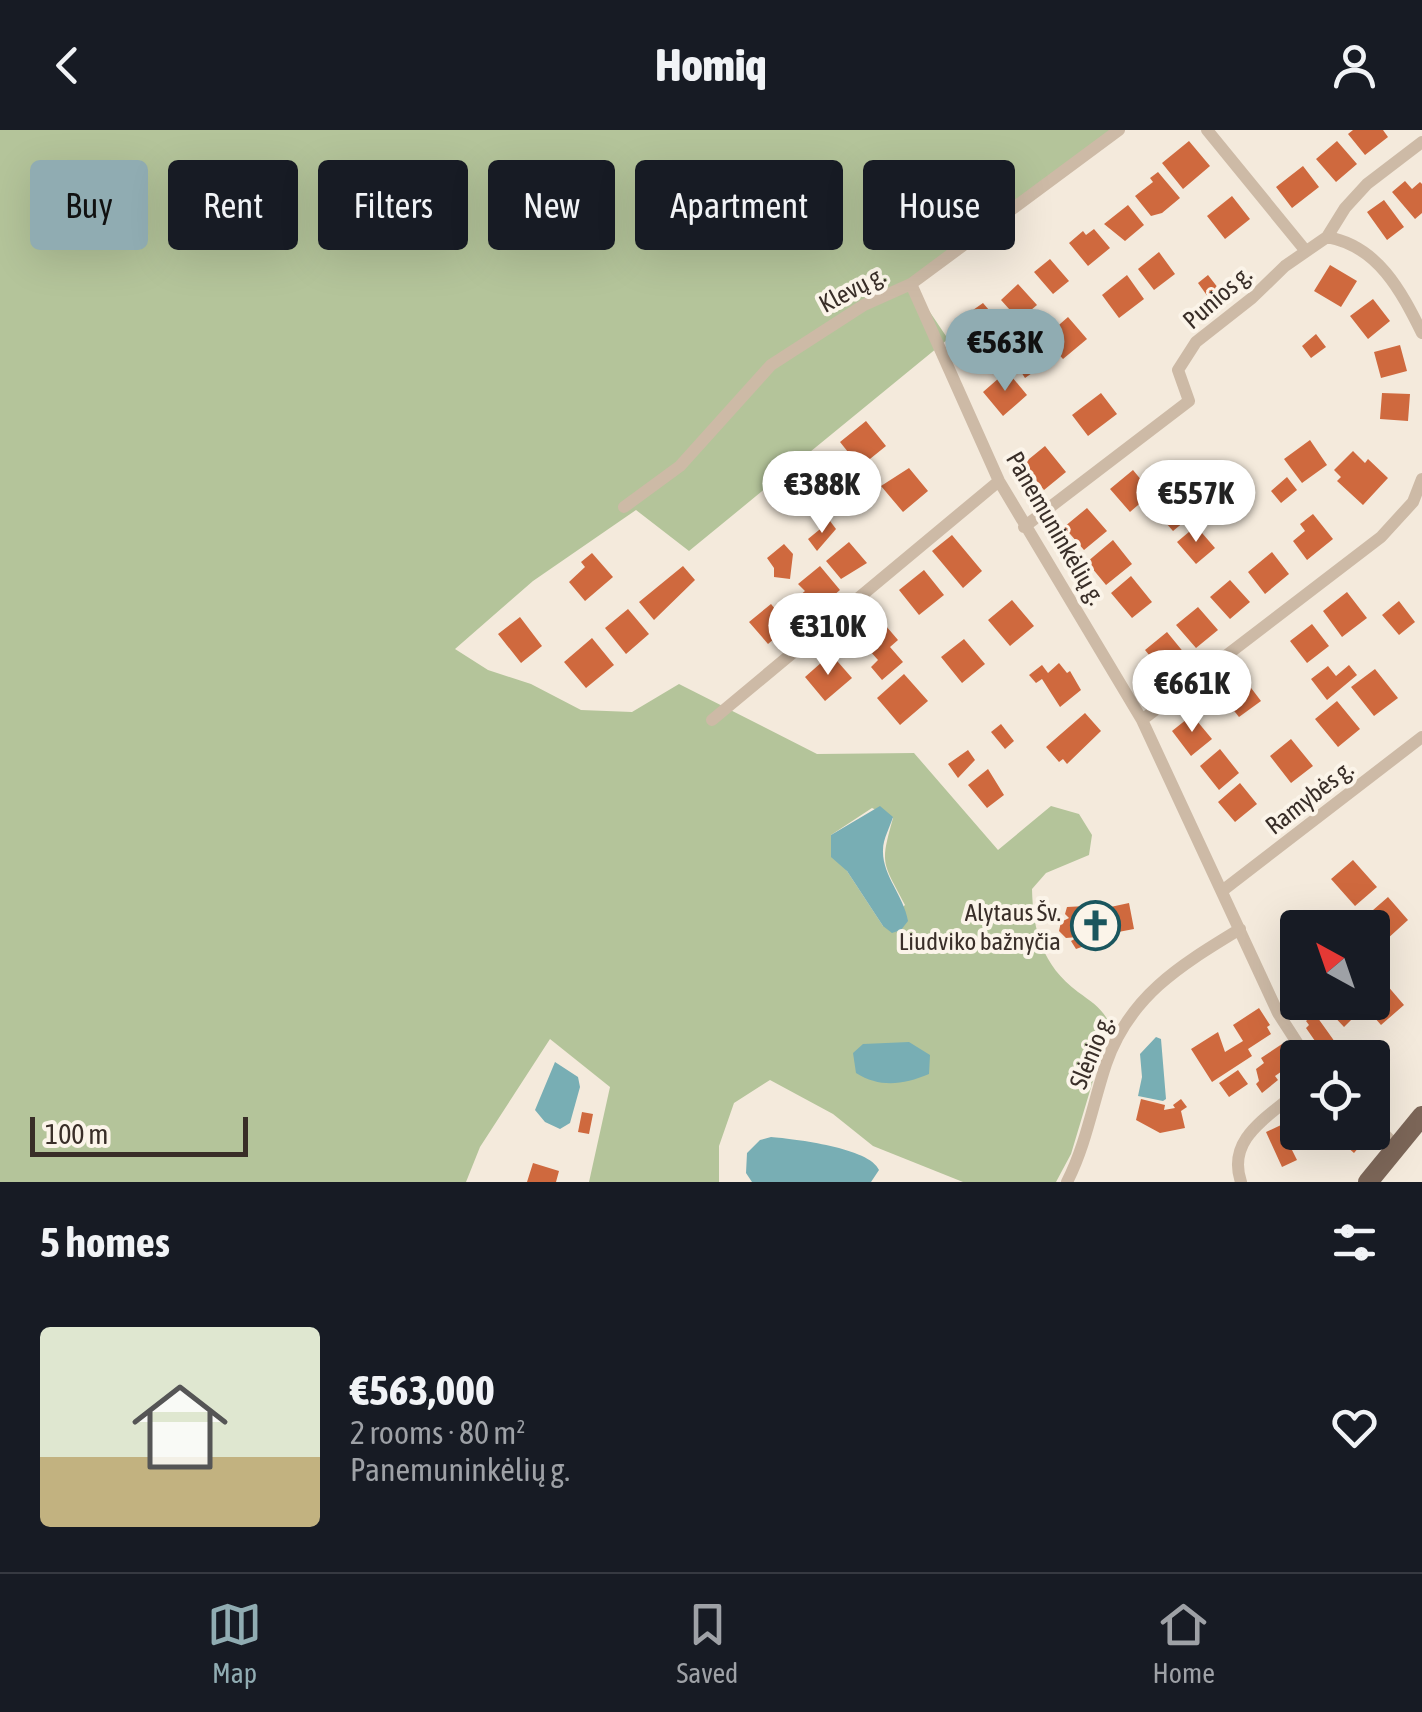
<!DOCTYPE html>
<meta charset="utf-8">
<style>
body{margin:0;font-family:"Asap Condensed",sans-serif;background:#242831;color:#f1f3f6;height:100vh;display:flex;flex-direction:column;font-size:38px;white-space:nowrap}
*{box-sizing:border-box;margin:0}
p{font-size:32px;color:#9ea1a6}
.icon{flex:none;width:55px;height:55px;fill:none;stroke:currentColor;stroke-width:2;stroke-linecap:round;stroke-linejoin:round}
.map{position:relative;height:1052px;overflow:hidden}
.panel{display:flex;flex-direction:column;background:#171b24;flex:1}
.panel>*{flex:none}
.guide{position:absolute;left:30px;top:30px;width:1362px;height:90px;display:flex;gap:20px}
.needle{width:65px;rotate:320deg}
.fabs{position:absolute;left:1280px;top:780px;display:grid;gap:20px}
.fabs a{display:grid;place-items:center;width:110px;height:110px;border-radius:10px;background:#171b24;box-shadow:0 10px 40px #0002;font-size:50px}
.scale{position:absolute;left:30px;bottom:25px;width:218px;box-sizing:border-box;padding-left:10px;border:5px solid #392e28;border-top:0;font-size:28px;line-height:35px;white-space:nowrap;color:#392e28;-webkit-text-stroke:8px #fbf4e9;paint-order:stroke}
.price{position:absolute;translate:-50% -85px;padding:0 22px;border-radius:35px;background:#fff;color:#222;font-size:32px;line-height:65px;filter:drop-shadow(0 2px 5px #0008)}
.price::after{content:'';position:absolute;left:50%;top:60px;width:30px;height:22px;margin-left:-15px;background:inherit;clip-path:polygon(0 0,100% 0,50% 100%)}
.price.current{background:#90acb2;color:#111}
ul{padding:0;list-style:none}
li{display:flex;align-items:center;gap:30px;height:250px;padding:0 40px}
li span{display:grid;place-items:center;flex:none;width:280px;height:200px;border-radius:10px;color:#555}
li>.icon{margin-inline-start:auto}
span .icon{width:120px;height:120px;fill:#fffc;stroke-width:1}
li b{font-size:42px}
h2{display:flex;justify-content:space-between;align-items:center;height:120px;padding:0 40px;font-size:42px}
.chip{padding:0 35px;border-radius:10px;background:#171b24;box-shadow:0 10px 40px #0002;font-size:35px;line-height:90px}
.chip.current{background:#90acb2;color:#111}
header{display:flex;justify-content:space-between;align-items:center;height:130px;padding:0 40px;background:#171b24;font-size:45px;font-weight:800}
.dock{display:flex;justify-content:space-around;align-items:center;height:140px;border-top:2px solid #363941;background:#171b24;font-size:28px;color:#9ea1a6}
.dock a{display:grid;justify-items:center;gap:5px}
.dock .current{color:#90acb2}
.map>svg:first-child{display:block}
.green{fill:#b4c49a;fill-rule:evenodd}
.water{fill:#78aeb4}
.building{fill:#cf693e}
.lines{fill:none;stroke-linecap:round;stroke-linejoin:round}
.minor{stroke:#cdbaa6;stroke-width:12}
.primary{stroke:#7c6658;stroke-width:20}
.labels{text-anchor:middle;stroke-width:8;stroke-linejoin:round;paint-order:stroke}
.street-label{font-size:25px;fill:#392e28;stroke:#fbf4e9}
.poi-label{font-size:25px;fill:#392e28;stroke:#fbf4e9;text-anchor:end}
</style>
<header><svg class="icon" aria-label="back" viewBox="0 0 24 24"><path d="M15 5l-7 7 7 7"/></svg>Homiq<svg class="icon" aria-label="person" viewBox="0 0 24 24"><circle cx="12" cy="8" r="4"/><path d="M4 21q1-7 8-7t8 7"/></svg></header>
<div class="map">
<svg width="1422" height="1052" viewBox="0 0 1422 1052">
<rect width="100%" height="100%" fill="#f4eadc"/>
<path class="green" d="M0,0h1119l-208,154 37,55 -259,212 -53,-41 -103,71 -78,68 33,21 43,14 50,26 51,2 47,-28 138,70 97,-1 84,97 53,-44 28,8 13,21 -3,20 -43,18 -14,16c1,42 10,76 46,103 15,11 23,15 32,32l-39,130 -15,28h-93l-90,-36 -40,-32 -63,-34 -36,23 -15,43v36h-130l21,-95 -60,-48 -70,108 -14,35h-466zM872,678l21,10c-13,47 -11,43 12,87l-22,21 -36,-55 -16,-36z"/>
<path class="water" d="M880,676l13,11c-3,10 -10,22 -10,33 -1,25 21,46 25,71l-7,9 -9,3 -9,-7 -36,-55 -16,-14v-22z
M1156,907l5,2 5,60 -3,2 -25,-5 4,-19 -2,-23z
M909,912l21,13 -1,19c-26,11 -49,14 -73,-1l-3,-20 10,-9z
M555,932l23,15 2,10 -10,36 -10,6 -15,-7 -10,-12z
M771,1007c24,2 99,11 108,33l-8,12h-119l-6,-9 1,-20 13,-13z"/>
<path class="building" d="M1353,0h30l5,7 -23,18 -17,-21z
M1189,11l21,25 -27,23 -21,-26z
M1337,11l20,23 -21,18 -20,-23z
M1303,36l16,21 -27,21 -16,-21z
M1158,42l22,26 -18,15 -11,3 -16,-20 18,-14 -3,-4z
M1405,51l7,8 8,-7 2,2v29l-7,6 -23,-27z
M1232,66l18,23 -25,20 -18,-23z
M1384,70l20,27 -17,13 -20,-28z
M1128,75l16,20 -19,16 -21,-17z
M1094,99l16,19 -22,18 -19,-23 14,-12 3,4z
M1159,122l16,22 -21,16 -16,-21z
M1050,129l19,22 -16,13 -19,-22z
M1330,135l27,16 -16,26 -27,-16z
M1127,145l17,24 -25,19 -17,-23z
M1208,145l14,18 -11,8 -13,-18z
M1018,154l19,21 -18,15 -18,-20z
M1373,169l17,22 -22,18 -18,-23z
M983,173l18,21 -8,7 6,7 -18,15 -19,-24 16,-13 -5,-6z
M1068,187l19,22 -24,20 -19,-21z
M1316,204l10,13 -15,11 -9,-12z
M1400,215l7,26 -26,7 -7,-26z
M1029,216l13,20 -17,12 -13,-20z
M1007,241l20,24 -24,21 -20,-24z
M1101,263l16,21 -29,22 -16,-21z
M1382,263l28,1 -2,27 -28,-2z
M866,291l20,25 -26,21 -20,-25z
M1310,310l17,25 -25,18 -18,-24z
M1045,316l21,26 -22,18 -21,-26z
M1353,321l12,12 3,-4 20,19 -25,27 -26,-24 4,-4 -7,-7z
M909,338l19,23 -25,21 -22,-26z
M1133,340l19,23 -22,19 -20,-23z
M820,342l26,31 -25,21 -26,-31z
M1287,347l10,13 -16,13 -10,-12z
M1169,362l21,25 -17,14 -21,-24z
M1087,378l20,23 -23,19 -20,-23z
M1313,384l20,25 -26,21 -14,-19 12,-10 -5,-7z
M830,391l6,8 -19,22 -9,-12z
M1196,396l19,22 -19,16 -19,-22z
M952,405l30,36 -19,17 -31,-37z
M1113,410l19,24 -26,21 -19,-23z
M849,412l18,21 -26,16 -15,-18z
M784,414l9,10 -3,25 -16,-2v-9l-7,-10z
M1272,422l17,22 -24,20 -17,-22z
M592,423l21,24 -28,24 -16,-19 16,-15 -4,-5z
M683,436l12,14 -41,40 -15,-18z
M820,436l20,24 -26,22 -15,-16 6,-5 -7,-7z
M924,440l20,25 -25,20 -20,-25z
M1131,446l21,26 -20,16 -21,-25z
M1230,450l20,22 -20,17 -20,-22z
M1347,462l20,26 -25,19 -19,-26z
M1012,470l22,26 -24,20 -22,-26z
M1399,471l16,21 -16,13 -17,-20z
M771,474l18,22 -21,18 -19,-22z
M1198,477l20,23 -22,18 -20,-23z
M628,479l21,25 -23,20 -21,-26z
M874,482l24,28 -8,7 13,15 -21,18 -11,-13 7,-7 -26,-29z
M520,487l22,29 -21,17 -23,-29z
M1312,494l17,22 -22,17 -17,-22z
M1167,502l18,22 -22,18 -18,-22z
M592,508l22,27 -28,23 -22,-26z
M964,509l21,25 -23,19 -21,-26z
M831,524l21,24 -27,23 -20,-24z
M1059,533l8,10 3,-2 11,19 -21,17 -18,-28 -6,4 -7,-8 13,-10 6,8z
M1349,535l8,10 -30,25 -16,-21 17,-13 8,10z
M1375,539l23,29 -24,18 -23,-29z
M904,544l24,27 -28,24 -23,-27z
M1245,550l16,21 -22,16 -16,-20z
M1337,571l23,28 -22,18 -23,-28z
M1085,583l16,18 -34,33 -4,-5 -4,3 -13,-15z
M1192,585l20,24 -21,17 -19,-25z
M1001,594l13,17 -9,8 -14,-17z
M1291,609l22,27 -22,17 -21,-27z
M1220,619l19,24 -20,17 -19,-24z
M968,620l7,10 -17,18 -10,-14z
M988,639l16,26 -17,13 -19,-23z
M1240,653l17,21 -22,18 -17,-20z
M1353,730l24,27 -22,19 -24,-27z
M1388,767l20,23 -22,20 -21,-23z
M1129,773l5,26 -42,8 1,6 -17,6 -5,-8 7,-4 -12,1 -7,-7 2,-9 8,-4 -4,-4 2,-7 19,-1 1,6z
M1329,781l14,17h-20l-6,-7z
M1386,854l18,21 -23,20 -20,-23h11v-6z
M1339,872l17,13 -12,12 -14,-15z
M1259,878l11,17 -3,2 4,7 -23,15 4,7 -40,26 -21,-33 27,-17 7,20 18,-11 -10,-16z
M1315,884l20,28 -13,9 -16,-23 3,-3 -3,-4z
M1282,914l8,11 -6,4 4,8 -13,9 3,4 -16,13 -6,-9 3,-3 -3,-12 8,-6 -3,-5z
M1238,940l10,14 -19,13 -10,-14z
M1141,969l24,6 -1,5 11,-2 -2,-3 8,-6 6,8 -6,4 4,17 -25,5 -24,-13z
M582,982l11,2 -4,20 -11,-2z
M1281,995l2,5 5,-3 5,10 -6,3 10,20 -15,7 -16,-35z
M1330,1002h34l-3,3 5,4 -12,14z
M533,1033l26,8 -3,11h-29z"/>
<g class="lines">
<path class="minor" d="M1207,0l98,120
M1327,107c51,9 74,54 95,96
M911,154l88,197 143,239 136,293 29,45
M624,377l56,-41 91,-101 93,-60 47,-21 208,-154
M1024,397l165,-126 -11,-31 18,-28 56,-44 33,-32 42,-29 18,-29 22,-24 55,-42
M712,590l287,-239
M1142,590l239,-183 32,-35 9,-23
M1222,761l200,-154
M1372,992l25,25
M1067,1052c19,-37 26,-79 39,-118 24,-69 75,-99 134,-135
M1241,1052c-15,-44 28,-65 57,-91"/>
<path class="primary" d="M1368,1052l54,-66"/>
</g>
<defs>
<symbol id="church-ring" viewBox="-11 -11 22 22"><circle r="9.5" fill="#fbf4e9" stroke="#1a565e" stroke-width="1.5"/><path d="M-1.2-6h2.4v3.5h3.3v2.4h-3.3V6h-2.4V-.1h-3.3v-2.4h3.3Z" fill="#1a565e"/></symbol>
</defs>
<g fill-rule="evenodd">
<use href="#church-ring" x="1068" y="768" width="55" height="55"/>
</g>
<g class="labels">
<g class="street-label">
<text transform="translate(852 159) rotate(-28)" y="9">Klevų g.</text>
<text transform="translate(1217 167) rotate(-41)" y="9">Punios g.</text>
<text transform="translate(1056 398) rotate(60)" y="9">Panemuninkėlių g.</text>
<text transform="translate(1309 667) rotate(-38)" y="9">Ramybės g.</text>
<text transform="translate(1091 922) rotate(-68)" y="9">Slėnio g.</text>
</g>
<g class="poi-label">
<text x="1061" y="791">Alytaus Šv.<tspan x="1061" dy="29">Liudviko bažnyčia</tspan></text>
</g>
</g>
</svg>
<div class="fabs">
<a><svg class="needle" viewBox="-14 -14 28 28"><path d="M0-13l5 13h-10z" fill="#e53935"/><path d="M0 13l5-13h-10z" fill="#9ea1a6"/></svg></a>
<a><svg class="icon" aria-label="locate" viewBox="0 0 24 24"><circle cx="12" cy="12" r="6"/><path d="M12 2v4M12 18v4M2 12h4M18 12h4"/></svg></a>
</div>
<div class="scale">100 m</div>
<b class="price current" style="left:1005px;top:264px">€563K</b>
<b class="price" style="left:822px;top:406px">€388K</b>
<b class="price" style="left:1196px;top:415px">€557K</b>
<b class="price" style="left:828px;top:548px">€310K</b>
<b class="price" style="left:1192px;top:605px">€661K</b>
<div class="guide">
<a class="chip current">Buy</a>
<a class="chip">Rent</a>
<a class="chip">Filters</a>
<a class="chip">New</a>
<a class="chip">Apartment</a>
<a class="chip">House</a>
</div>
</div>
<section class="panel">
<h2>5 homes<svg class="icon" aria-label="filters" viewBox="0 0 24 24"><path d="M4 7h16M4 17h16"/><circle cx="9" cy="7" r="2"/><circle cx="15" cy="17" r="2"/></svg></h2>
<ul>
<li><span style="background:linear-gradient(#dfe7d0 65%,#c2b280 0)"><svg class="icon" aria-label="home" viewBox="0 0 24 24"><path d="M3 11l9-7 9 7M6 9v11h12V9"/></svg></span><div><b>€563,000</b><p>2 rooms · 80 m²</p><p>Panemuninkėlių g.</p></div><svg class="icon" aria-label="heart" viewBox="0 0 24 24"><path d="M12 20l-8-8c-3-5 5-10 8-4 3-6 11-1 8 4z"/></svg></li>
</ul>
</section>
<nav class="dock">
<a class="current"><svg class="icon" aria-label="map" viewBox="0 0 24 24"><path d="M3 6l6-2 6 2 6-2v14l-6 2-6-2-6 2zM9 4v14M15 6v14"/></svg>Map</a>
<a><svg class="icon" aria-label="saved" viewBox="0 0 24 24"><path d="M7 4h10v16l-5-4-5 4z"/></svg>Saved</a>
<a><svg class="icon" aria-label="home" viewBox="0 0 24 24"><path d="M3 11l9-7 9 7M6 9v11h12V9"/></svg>Home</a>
</nav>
